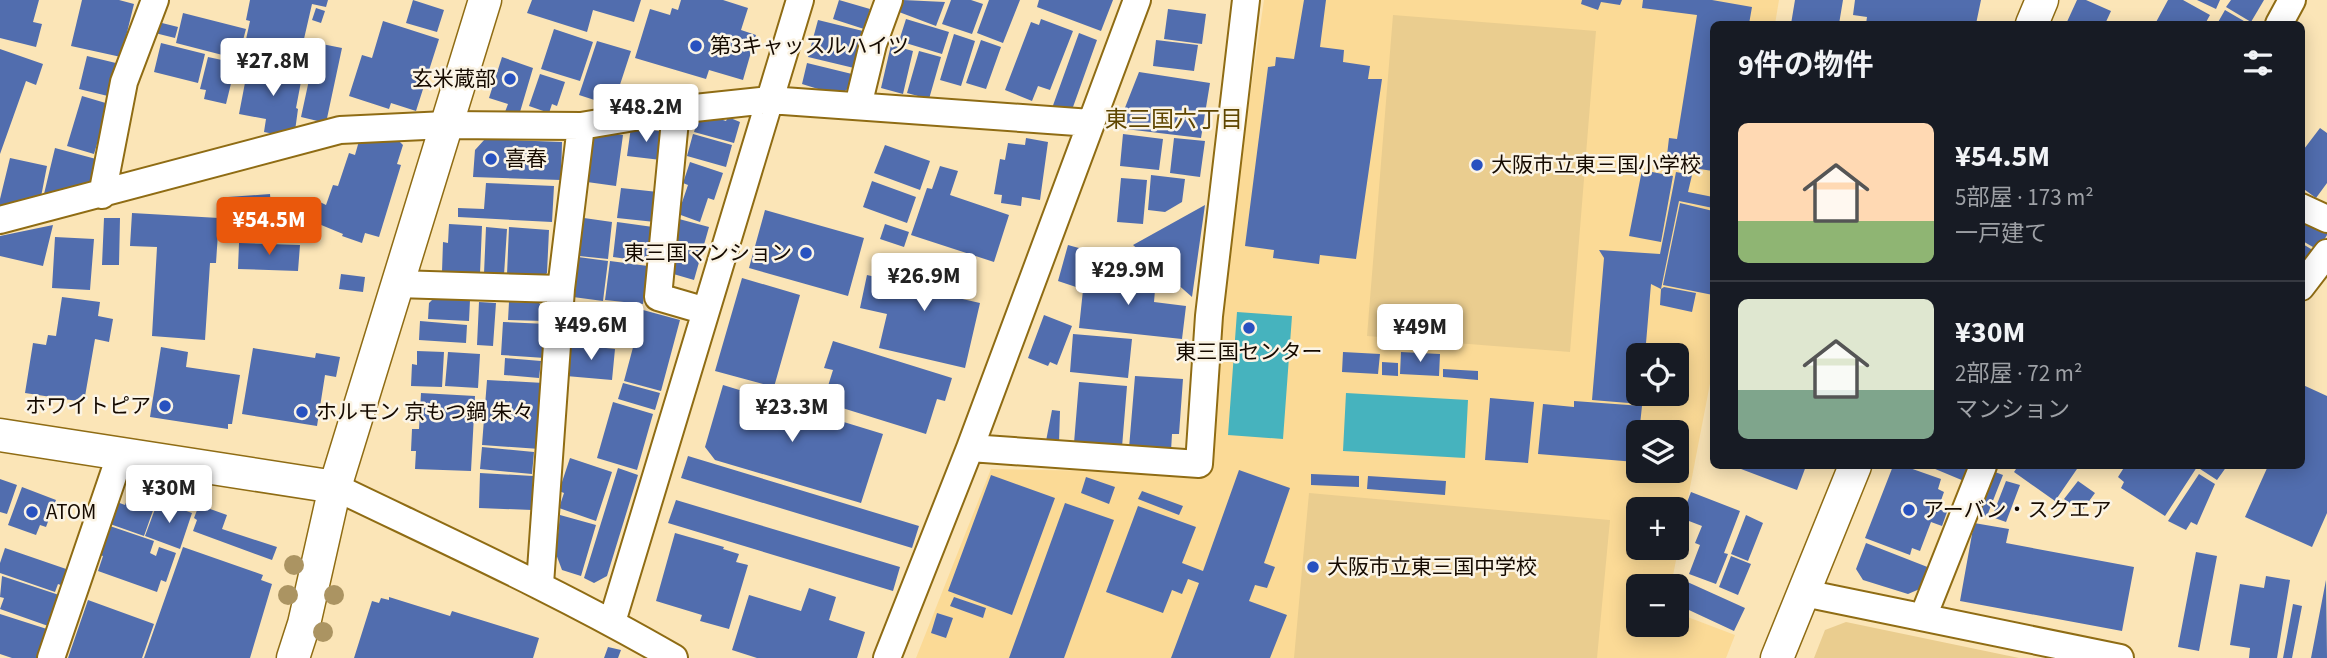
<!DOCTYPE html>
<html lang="ja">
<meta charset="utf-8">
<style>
body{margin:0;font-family:"Source Sans 3","Noto Sans JP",sans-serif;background:#20242c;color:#f1f3f6;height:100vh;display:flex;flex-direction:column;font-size:26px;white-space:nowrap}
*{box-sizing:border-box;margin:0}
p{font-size:23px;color:#9ea1a6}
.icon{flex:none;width:38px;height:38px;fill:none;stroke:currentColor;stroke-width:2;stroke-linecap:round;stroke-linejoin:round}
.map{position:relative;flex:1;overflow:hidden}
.drawer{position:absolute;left:1710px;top:21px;width:595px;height:448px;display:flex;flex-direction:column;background:#171b24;border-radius:10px;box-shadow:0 4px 18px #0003}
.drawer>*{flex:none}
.controls{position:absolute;left:1626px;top:343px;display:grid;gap:14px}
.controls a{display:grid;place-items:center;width:63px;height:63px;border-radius:10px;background:#171b24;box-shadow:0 4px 18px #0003;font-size:35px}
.price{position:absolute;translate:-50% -60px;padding:0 16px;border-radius:7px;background:#fff;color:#222;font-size:23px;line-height:46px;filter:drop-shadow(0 2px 4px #0008)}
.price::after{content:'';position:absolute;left:50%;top:42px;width:21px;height:16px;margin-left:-10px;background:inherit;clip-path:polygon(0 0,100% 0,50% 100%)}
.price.current{background:#ea580c;color:#fff}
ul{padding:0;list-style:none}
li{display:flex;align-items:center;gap:21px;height:175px;padding:0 28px}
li+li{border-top:2px solid #363941}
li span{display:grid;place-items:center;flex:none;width:196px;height:140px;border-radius:10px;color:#555}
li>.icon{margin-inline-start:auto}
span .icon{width:84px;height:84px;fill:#fffc;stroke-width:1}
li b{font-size:30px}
h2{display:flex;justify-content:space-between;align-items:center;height:84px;padding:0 28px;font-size:30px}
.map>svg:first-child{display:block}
.built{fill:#fbda96;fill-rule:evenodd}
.green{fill:#eacd8f}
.water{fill:#46b3be}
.building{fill:#516dae}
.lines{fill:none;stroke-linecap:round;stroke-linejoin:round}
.minor-casing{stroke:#8f6c14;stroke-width:30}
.tertiary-casing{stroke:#8f6c14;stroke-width:35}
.minor{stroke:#fff;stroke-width:26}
.tertiary{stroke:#fff;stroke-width:32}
.tree{fill:#ab9462}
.poi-dot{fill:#2851c0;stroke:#fbf4e5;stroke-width:2.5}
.labels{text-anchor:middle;stroke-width:5;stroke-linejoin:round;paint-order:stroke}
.poi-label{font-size:21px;fill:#150a00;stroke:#fbf4e5;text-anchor:start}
.neighbourhood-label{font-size:23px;fill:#5f4600;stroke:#fbf4e5}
</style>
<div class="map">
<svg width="2327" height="658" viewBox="0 0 2327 658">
<rect width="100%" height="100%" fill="#fbe5b7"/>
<path class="built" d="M1264,0h515l-4,24h-62v344l-42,218h-33v39h38l1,-12 58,22 -9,23h-810l75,-189 218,4 10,-167zM1638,355h38v39h-38zM1638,432h38v39h-38zM1638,509h38v39h-38z"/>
<path class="green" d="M1393,15l203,16 -26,321 -203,-16z
M1309,493l301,27 -13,138h-303z
M1846,622l173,36h-205l11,-28z"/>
<path class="water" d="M1237,312l55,4 -9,123 -55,-4z
M1346,393l122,7 -3,58 -122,-7z"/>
<path class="building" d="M0,0h39l-6,22 9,2 -6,23 -36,-9z
M82,0h37l15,4 -13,53 -50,-11z
M250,0h78l-2,7 -14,-3 -14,61 -55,-12 7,-32 -4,-1z
M413,0l31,10 -7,22 -31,-9z
M532,0h109l-7,22 -41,-12 -6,22 -60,-19z
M681,0h42l25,8 -7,22 15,5 -13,45 -34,-10 -3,9 -71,-21 15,-49 20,6 2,-7 6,2z
M839,0l31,9 -6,20 -31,-10z
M903,0l42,2 -9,24 -37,-14z
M951,0h20l12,4 -11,30 -30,-10z
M989,0h31l-17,43 -26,-10z
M1039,0h74l-12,31 -64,-24z
M1304,0h22l-6,47 24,3 -1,12 27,4 -2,13h14l-26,180 -36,-4 -1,9 -46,-6 1,-8 -29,-4 23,-179 7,-1 1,-9 18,2z
M1582,0h40l-2,5 -19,-3 -3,8 -17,-6z
M1643,0h69l40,7 -3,17h-36v147l-47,-7 3,-26 8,1 20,-124 -55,-7z
M1795,0h48l-4,24h-48z
M1855,0h126l-5,24h-110l1,-7 -14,-2z
M2077,0h9l25,11 -6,13h-39z
M2168,0h15l27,15 -5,9h-50z
M2197,0h23l-4,9z
M2231,0h33l-13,22 -25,-15z
M316,8l9,3 -4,12 -9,-3z
M1168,9l38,5 -4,30 -38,-5z
M2225,10l24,14h-32z
M183,13l63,16 -8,30 -62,-16z
M906,19l43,13 -7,22 -43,-13z
M1041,19l32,12 -23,59 -12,-4 -6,15 -27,-11 26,-68 8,3z
M818,20l45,11 -9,37 -46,-11z
M383,21l56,18 -23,72 -25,-8 -2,6 -40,-13 13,-41 10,3z
M158,22l20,5 -3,11 -20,-5z
M554,29l39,13 -13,39 -39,-12z
M1079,33l18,7 -24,67 -11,6 -11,-2z
M954,34l21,7 -14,45 -21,-6z
M981,40l20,7 -15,42 -20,-6z
M1156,40l42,5 -4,26 -41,-5z
M597,41l34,10 -18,55 -34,-11z
M161,43l44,11 -7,29 -44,-11z
M317,43l25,5 -16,75 -25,-6z
M891,45l22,6 -10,43 -22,-6z
M0,49l43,15 -7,21 -10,-4 -26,73z
M919,51l22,6 -12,42 -22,-6z
M87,56l33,8 -8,33 -33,-8z
M208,57l28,6 -10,41 -22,-5 2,-9 -6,-1z
M502,57l31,11 -13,44h-15l3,-8 -19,-6z
M807,63l45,11 -3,14 -4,3 -14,2 -29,-9z
M267,65l36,6 -7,37 2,1 -3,22 -11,5 -20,-4 2,-13 -27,-5 9,-47 18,3z
M1139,72l71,11 -9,55 -84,-10z
M540,74l25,8 -8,24 -5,-2 -3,9 -20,-7z
M82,96l27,8 -15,50 -27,-8z
M711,116l15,5 2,-4 12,5 -6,21 -40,-11 4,-13z
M631,127l34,5 -4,28 -34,-4z
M2320,128l7,5v50l-11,15 -15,-11v-34z
M610,133l13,2 -7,51 -29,-4 5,-41 6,-7z
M693,134l39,11 -6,22 -39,-11z
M1123,134l40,5 -4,31 -39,-4z
M1026,138l22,4 -8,58 -18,-3 -1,9 -20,-3 1,-8 -8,-1 6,-35 5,1 3,-17 17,2z
M1174,138l31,3 -5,36 -30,-4z
M485,139l77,3 -1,38 -88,-3 2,-27z
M398,140l5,5 -6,19 4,1 -22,72 -14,-4 -3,10 -20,-7 1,-2 -29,-12 6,-20 6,3 7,-20 5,1 11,-33 6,2 4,-14z
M885,145l45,16 -10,29 -46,-17z
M55,148l41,11 -3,21 -13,11 -20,5 -16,-2z
M10,158l37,8 -7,36 -40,6v-9z
M690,162l33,11 -9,27 -6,-2 -8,24 -22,-8 10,-29 -5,-2z
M940,166l18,5 -8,24 59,20 -15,47 -83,-27 16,-47 5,1z
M1642,170l31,6 -12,66 -32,-6z
M1676,172l16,3 -4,17 25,5v11l-34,-7 -18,88 3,-2 32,6 -4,19 -32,-7 1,-16 -10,-5 -6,71h-7v39h4l-1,10 -49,-4 12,-142 -5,-8 61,4z
M1151,175l34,4 -3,23 -17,10 -17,-2z
M1121,178l26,2 -4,44 -26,-2z
M872,181l44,16 -9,26 -44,-16z
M486,183l68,3 -2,36 -94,-5v-9l26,1z
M621,188l37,4 -3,30 -38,-4z
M270,194l2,25 -42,3 -2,-25z
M1680,203l33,8v84l-50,-10z
M1205,205l-13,92 -59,-52z
M765,210l99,28 -16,58 -99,-28z
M132,213l87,5 -3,45h-6l-5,77 -53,-4 5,-89 -27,-1z
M104,218h16l-1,47h-17z
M584,218l28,4 -4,37 -29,-3z
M2301,218l26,10v7l-9,15 -17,-10z
M679,219l30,8 -15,53 -24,-7v-21z
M617,222l36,5 -4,35 -36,-5z
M449,224l33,2 -2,48 -38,-2 1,-30 5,1z
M885,224l24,8 -5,15 -24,-8z
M53,225l-10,41 -43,-10v-20z
M486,227l21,2 -3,46 -20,-1z
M509,227l40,3 -2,43 -4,4 -36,-2z
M55,237l39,2 -4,51 -38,-2z
M239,243l61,2 -2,26 -60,-2z
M2301,243l15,9 -15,19z
M1068,245l18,5 -10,37 -18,-6z
M578,257l30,4 -5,40 -30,-4z
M903,258l61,14 -6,26 22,5 -15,65 -86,-20 8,-34 -27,-6 7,-33 30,7z
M610,261l38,5 -5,38 -38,-4z
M1085,271l71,7 -2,24 32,4 -4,33 -103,-11z
M341,274l24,3 -2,15 -24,-3z
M742,278l58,17 -26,92 -59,-16z
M62,297l38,5 -2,14 15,3 -4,23 -14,-3 -11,63 -59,-9 8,-50 13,2 2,-10 8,1z
M434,298l36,2 -1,21 -41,-2 1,-16z
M479,302l17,1 -3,43 -16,-1z
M509,302l30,1 6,7v11l-37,-1z
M574,303l50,4 -1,16 -51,-4z
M643,310l37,10 -19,71 -37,-10z
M1044,315l28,11 -15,39 -7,-3 -2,4 -20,-8z
M420,321l47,4 -1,18 -47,-3z
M572,321l51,6 -2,20 -51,-6z
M503,322l44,2 -2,34 -44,-3z
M1073,334l59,5 -4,39 -58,-6z
M833,341l119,37 -7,23 -8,-2 -11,35 -103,-32 10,-32 -9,-2z
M570,344l45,5 -3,31 -46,-4z
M161,347l27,5 -2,15 54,8 -8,49h-4v5l-78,-12z
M253,348l62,10 1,-5 24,4 -4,20 -11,-2 -8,51 -75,-12z
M417,351l27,1 -2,35 -31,-1 1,-22 5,1z
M448,352l32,2 -2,34 -33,-2z
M1343,352l37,2 -2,20 -36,-2z
M1401,352l39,2 -1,22 -39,-2z
M505,358l36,3 -2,17 -35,-3z
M1382,362l16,1v13l-16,-1z
M1443,369l35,2v9l-35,-3z
M1135,376l48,3 -4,55h-7l-1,17 -42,-3z
M487,380l57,3 -4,66 -58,-4z
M1079,382l48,4 -5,61 -48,-4z
M623,383l37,10 -5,17 -37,-11z
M723,385l160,49 -22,69 -146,-43 -10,-13z
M2303,385l24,11v117l-15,34 -67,-30 23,-51h33z
M421,393l54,3 -4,75 -56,-2 1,-18h-5l1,-22h7z
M1490,398l44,4 -6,61 -43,-3z
M1574,401l68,5 -6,56 -98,-8 5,-50 31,3z
M613,402l40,12 -16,56 -40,-12z
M1052,410l8,1 -1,32 -13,-2z
M482,447l52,5 -2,22 -52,-5z
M688,456l231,70 -7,22 -231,-70z
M570,458l42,14 -16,49 -37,-13 5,-15 -5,-2z
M1743,466h63l-9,24 -56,-21z
M1893,466h11l37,13 -3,10 6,3 -6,17 9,3 -5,14 -11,-4 -11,29 -8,-3 -2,7 -45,-17z
M1928,466h42l-6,15z
M2018,466h61l-24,35 -41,-29z
M2125,466h102l-10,14 -20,-13 -32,49 -44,-28 3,-6 -6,-5z
M618,468l20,7 -31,101 -13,7 -10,-5z
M1239,470l51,18 -26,75 11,4 -8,21 -12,-3 -6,16 38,14 -17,43h-99l28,-75 -11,-4 -6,15 -10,-4 -9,23 -57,-21 32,-86 58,21 -14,36 21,8z
M1995,472l8,3 -16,41 -9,-3z
M480,473l53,3 -1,34 -53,-2z
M1311,474l48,2v11l-48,-2z
M2199,474l16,10 -18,41 -6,-3 -5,8 -18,-9z
M991,475l64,23 -43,117 -64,-24z
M1368,476l78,5 -1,14 -78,-6z
M1086,477l29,10 -6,17 -28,-11z
M0,479l17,6 -10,29 -7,-2z
M2006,481l14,4 -14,37 -14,-5z
M2078,481l17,12 -14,19 -17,-13z
M22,487l34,13 -10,27 -6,-2 -4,10 -28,-10z
M1142,491l41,15 -4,9 -41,-16z
M1691,492l49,19 -16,42 4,1 -12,30 -27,-10 11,-29 -5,-2 7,-17 -21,-8z
M129,495l27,7 -12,34 -34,-12 7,-22 8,3z
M676,500l224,67 -7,24 -225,-68z
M158,501l34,12 -12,36 -35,-13z
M1065,503l49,17 -50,138h-55z
M199,505l28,10 -5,14 55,18 -5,13 -79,-29 4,-11 -3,-2z
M560,515l36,10 -15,51 -19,-6 -6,-16z
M1746,515l17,8 -15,38 -17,-7z
M1974,523l35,6 -3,14 128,24 -12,64 -162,-30z
M107,525l47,16 -4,12 6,3 3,-9 17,6 -10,29 -5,-2 -4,12 -59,-21 5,-15 -6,-2z
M675,533l49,14 -1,2 16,5 -3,8 12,3 -19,64 -29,-8 2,-6 -46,-14z
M1866,543l64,25 -8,20 -14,6 -45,-14 -7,-11z
M183,547l80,28 -2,5 11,4 -22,74h-106z
M5,548l67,23 -6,16 -8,-3 -3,8 -55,-19v-10z
M2196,552l21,4 -18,95 -21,-4z
M1731,556l20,8 -13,31 -19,-8z
M2,576l60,20 -11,31 -51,-18 4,-11 -4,-1z
M2266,576l24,4 -13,78h-28l1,-10 -20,-3 10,-61 24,4z
M1683,580l62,28 -11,23 -58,-27v-10z
M2326,580l1,78h-16z
M809,588l27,9 -7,23 36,12 -8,26h-100l-25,-8 17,-55 52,16z
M389,597l61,19 2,-5 87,27 -6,20h-179l18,-57 7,2 2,-5 8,2z
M954,597l32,11 -3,10 -33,-12z
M88,600l66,24 -12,34h-74z
M2293,604l9,2 -10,52h-9z
M937,613l16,5 -7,20 -15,-5z
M0,614l50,16 -10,28h-28l-12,-4z
M608,647l13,3 -3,8h-14z"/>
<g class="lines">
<defs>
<path id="minor" d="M2279,24l13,-24
M858,106l15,-62 16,-44
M676,110l-18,187 48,14
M102,195l22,-113 31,-82
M2301,207l26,12
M0,220l340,-90 106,-5 135,1 95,-16 93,-10 322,23
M397,284l164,5
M2301,287l26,-34
M970,448l229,16 10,-148 37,-316
M335,487c114,55 229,107 339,171
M540,584l21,-295 20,-163
M1804,593l316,65
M1923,617l60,-151
M612,622l188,-622
M51,658l70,-205
M887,658l83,-210 167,-448"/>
<path id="tertiary" d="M2032,24l10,-24
M0,435l335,52
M293,658l11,-34 31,-137 150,-487
M1777,658l78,-192"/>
</defs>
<use href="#minor" class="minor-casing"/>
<use href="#tertiary" class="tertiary-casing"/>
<use href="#minor" class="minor"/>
<use href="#tertiary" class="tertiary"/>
</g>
<g class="tree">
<circle cx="294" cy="565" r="10"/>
<circle cx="288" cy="595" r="10"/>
<circle cx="334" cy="595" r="10"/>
<circle cx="323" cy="632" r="10"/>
</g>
<g class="poi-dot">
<circle cx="696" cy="46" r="7"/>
<circle cx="510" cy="79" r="7"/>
<circle cx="491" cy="159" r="7"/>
<circle cx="1477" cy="165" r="7"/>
<circle cx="806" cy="253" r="7"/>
<circle cx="1249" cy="328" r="7"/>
<circle cx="165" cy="406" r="7"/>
<circle cx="302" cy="412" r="7"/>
<circle cx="1909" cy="510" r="7"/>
<circle cx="32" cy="512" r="7"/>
<circle cx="1313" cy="567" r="7"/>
</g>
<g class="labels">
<g class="poi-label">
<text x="710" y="53">第3キャッスルハイツ</text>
<text x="496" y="86" text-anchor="end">玄米蔵部</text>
<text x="505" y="166">喜春</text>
<text x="1491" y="172">大阪市立東三国小学校</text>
<text x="792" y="260" text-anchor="end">東三国マンション</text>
<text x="1249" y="359" text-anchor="middle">東三国センター</text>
<text x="151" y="413" text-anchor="end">ホワイトピア</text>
<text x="316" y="419">ホルモン 京もつ鍋 朱々</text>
<text x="1923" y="517">アーバン・スクエア</text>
<text x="46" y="519">ATOM</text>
<text x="1327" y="574">大阪市立東三国中学校</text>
</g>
<g class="neighbourhood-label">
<text x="1174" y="127">東三国六丁目</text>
</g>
</g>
</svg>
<div class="controls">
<a><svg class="icon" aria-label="locate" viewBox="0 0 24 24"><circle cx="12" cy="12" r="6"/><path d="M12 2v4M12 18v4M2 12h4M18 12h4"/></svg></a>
<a><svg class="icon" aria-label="layers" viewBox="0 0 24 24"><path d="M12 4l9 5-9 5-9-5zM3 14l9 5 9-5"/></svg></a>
<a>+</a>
<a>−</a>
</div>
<b class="price" style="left:273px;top:98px">¥27.8M</b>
<b class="price" style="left:646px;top:144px">¥48.2M</b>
<b class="price current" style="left:269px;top:257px">¥54.5M</b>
<b class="price" style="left:1128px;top:307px">¥29.9M</b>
<b class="price" style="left:924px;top:313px">¥26.9M</b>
<b class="price" style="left:591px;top:362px">¥49.6M</b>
<b class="price" style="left:1420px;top:364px">¥49M</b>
<b class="price" style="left:792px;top:444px">¥23.3M</b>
<b class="price" style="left:169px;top:525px">¥30M</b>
<section class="drawer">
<h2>9件の物件<svg class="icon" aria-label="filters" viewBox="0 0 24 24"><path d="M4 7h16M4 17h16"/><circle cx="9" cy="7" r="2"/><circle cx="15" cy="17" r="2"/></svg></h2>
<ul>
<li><span style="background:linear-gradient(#ffd9b3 70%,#8fb573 0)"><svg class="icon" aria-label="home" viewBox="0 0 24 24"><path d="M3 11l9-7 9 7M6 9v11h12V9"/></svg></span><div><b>¥54.5M</b><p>5部屋 · 173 m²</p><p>一戸建て</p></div></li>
<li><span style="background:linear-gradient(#dfe7d0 65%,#7fa58c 0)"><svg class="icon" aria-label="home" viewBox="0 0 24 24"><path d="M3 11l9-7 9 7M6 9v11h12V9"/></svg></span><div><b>¥30M</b><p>2部屋 · 72 m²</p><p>マンション</p></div></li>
</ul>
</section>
</div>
